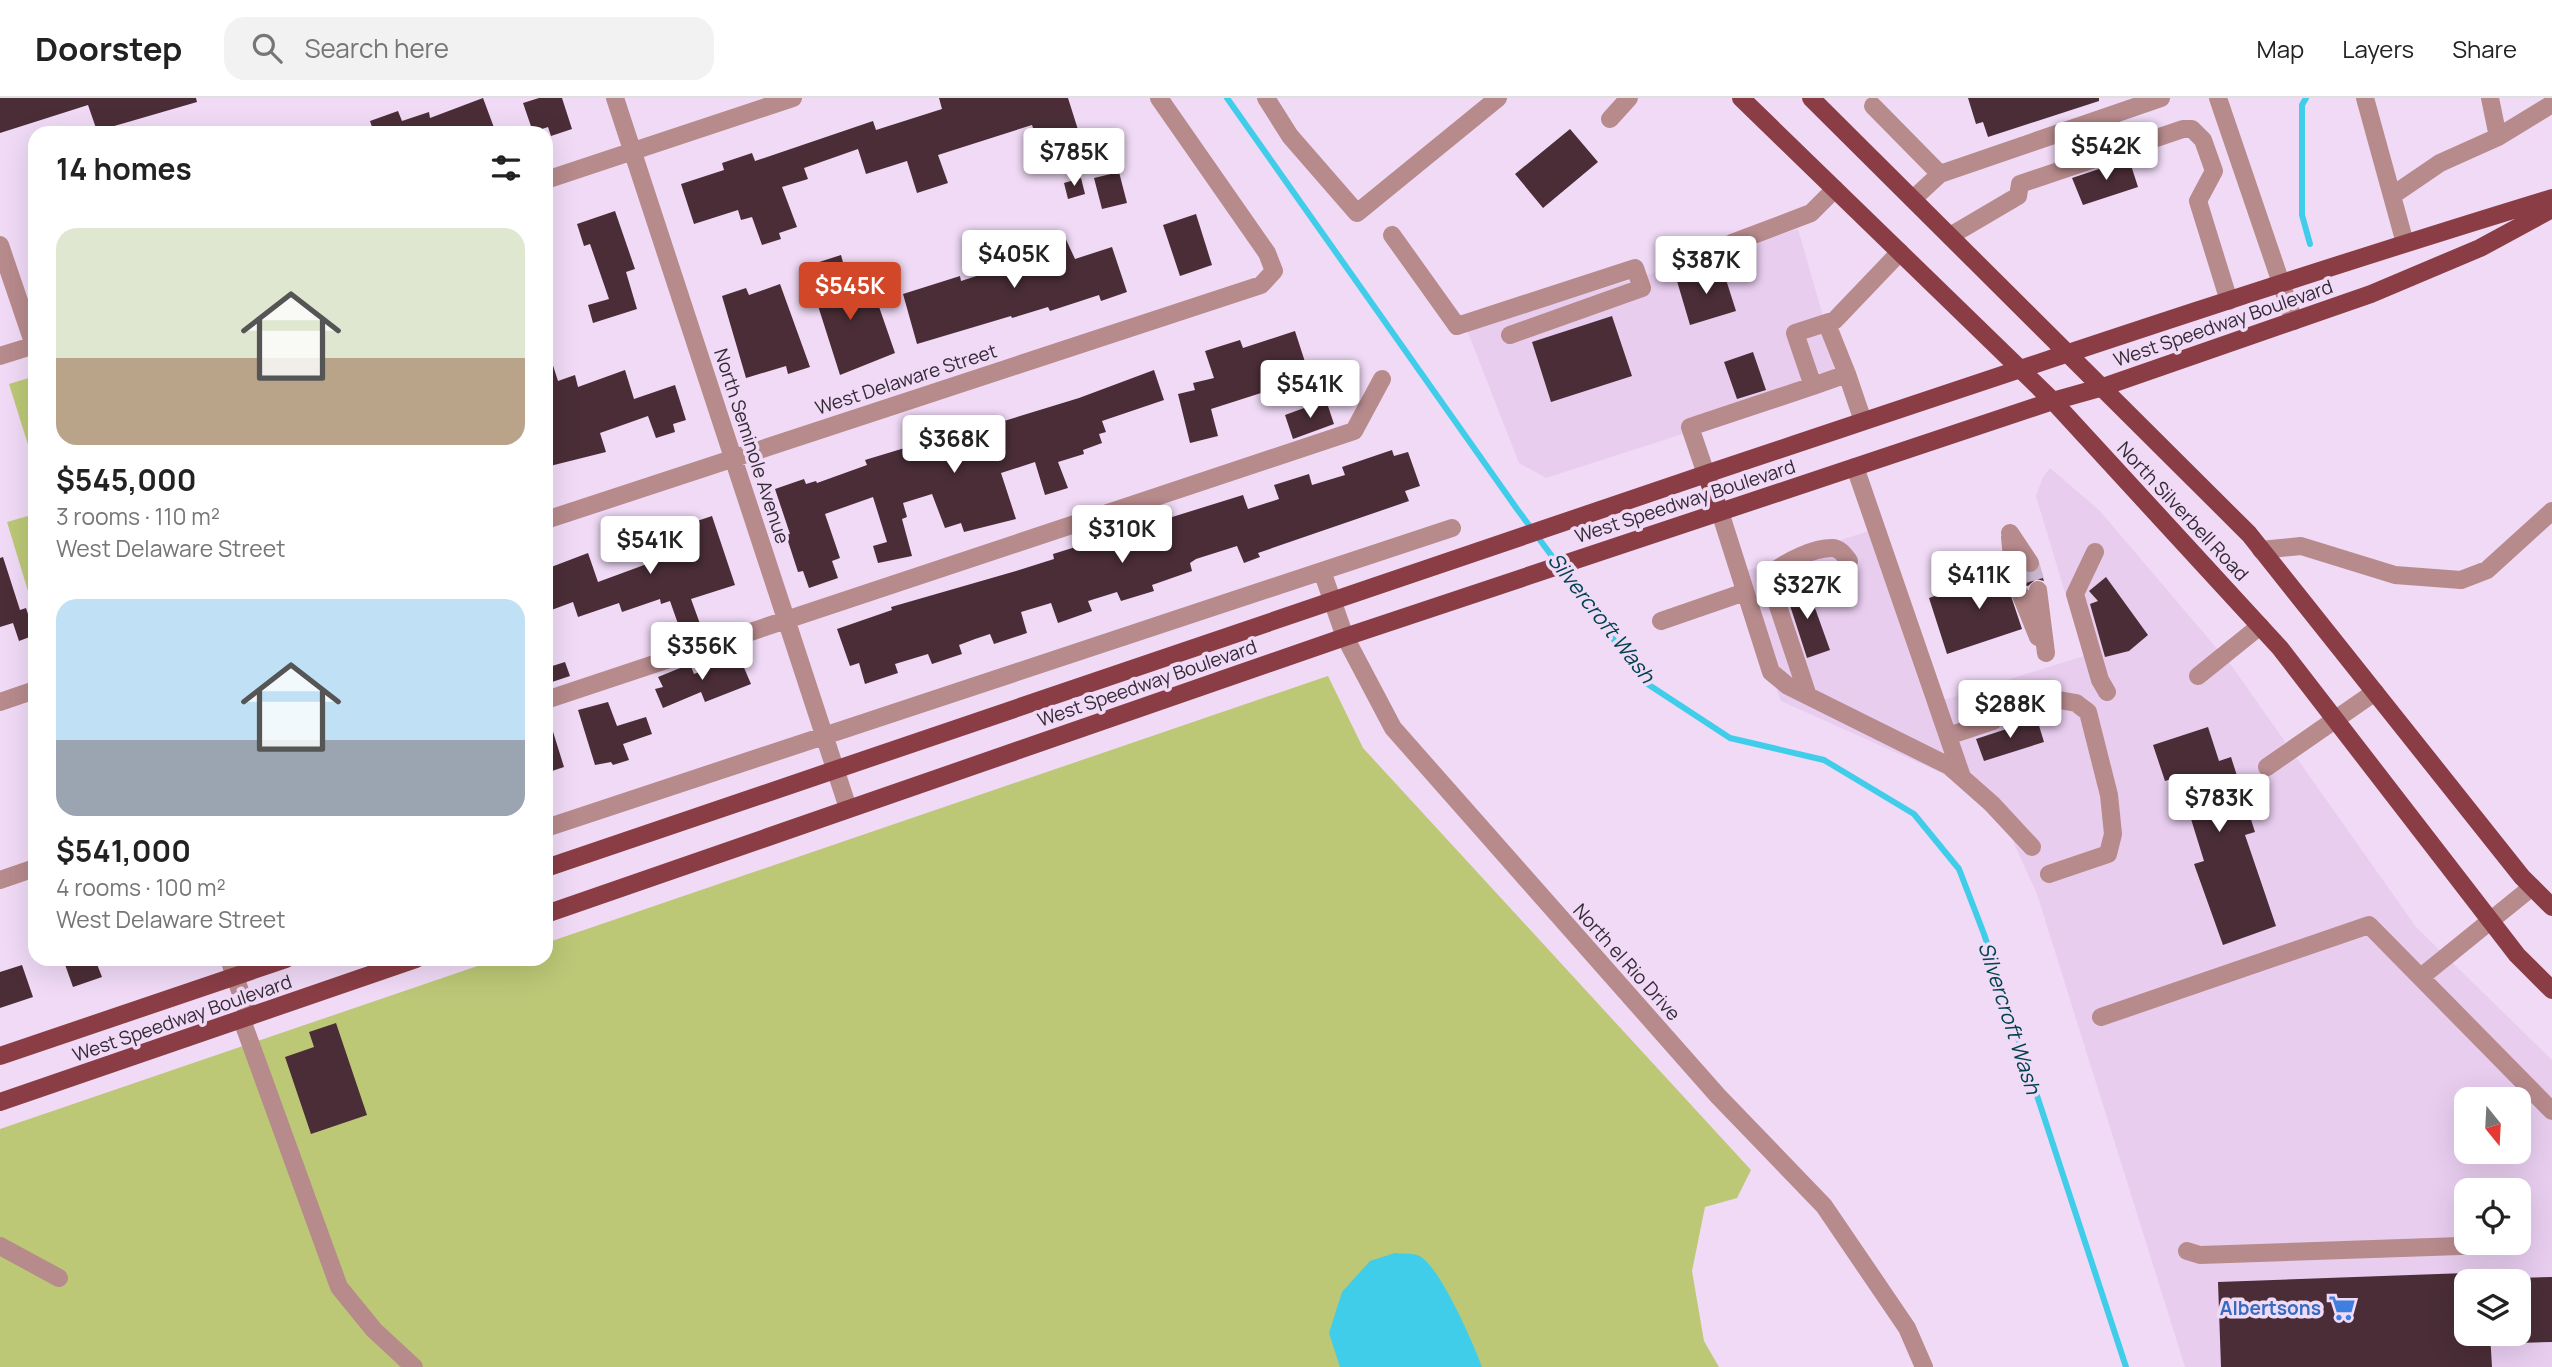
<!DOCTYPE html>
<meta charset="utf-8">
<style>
body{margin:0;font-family:Manrope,sans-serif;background:#f2f2f2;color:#222;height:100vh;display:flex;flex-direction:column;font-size:26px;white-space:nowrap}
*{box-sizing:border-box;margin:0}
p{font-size:23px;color:#767676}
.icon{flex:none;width:38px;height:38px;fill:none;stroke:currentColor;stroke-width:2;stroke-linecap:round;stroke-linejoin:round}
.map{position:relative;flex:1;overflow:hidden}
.sheet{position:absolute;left:28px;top:28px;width:525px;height:840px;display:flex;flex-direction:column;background:#fff;border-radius:21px;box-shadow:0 7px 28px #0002}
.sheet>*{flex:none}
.needle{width:46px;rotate:162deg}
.controls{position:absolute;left:2454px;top:989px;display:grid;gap:14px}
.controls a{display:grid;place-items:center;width:77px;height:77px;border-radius:14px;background:#fff;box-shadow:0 7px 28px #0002;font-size:35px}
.price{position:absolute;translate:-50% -60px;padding:0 16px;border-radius:7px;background:#fff;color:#222;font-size:23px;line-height:46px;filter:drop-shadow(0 2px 4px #0008)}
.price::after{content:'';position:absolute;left:50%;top:42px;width:21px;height:16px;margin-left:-10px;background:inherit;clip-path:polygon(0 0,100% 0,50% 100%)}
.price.on{background:#d14728;color:#fff}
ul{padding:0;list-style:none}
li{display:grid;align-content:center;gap:14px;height:371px;padding:0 28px}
li span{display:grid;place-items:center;height:217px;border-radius:21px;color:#555}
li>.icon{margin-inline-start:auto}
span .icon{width:126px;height:126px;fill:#fffc;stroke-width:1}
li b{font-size:30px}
h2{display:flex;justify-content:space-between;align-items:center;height:84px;padding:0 28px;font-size:30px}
header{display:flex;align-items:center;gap:42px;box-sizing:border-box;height:98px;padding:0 35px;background:#fff;border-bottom:2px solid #e0e0e0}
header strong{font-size:33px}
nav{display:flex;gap:38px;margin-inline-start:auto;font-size:24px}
.search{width:490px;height:63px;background:#f2f2f2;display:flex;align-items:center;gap:18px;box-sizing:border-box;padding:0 24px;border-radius:21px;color:#767676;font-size:26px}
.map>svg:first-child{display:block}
.built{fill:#e8cdef;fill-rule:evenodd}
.green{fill:#bcc876}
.water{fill:#3fcde9}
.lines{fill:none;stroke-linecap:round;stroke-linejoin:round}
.stream{stroke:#3fcde9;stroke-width:6}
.building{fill:#4a2d37}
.minor-tunnel{stroke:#cab7cf;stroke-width:18;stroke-dasharray:18 9;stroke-linecap:butt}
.minor{stroke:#b78a8c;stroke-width:18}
.major{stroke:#8a3d45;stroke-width:18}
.labels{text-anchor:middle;stroke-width:7;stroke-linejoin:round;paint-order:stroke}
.street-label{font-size:19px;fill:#332a35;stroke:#f0daf6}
.shop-label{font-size:19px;font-weight:bold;fill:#366cbe;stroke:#f0daf6;text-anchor:end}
.water-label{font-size:21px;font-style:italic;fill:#01424e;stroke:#f0daf6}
</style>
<header>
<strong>Doorstep</strong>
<div class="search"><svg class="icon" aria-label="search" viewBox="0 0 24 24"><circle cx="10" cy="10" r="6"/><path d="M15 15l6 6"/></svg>Search here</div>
<nav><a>Map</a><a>Layers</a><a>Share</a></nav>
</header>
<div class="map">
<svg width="2552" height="1269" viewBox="0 0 2552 1269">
<rect width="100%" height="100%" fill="#f0daf6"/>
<path class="built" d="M1798,131l35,122 2,14 -7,22 -282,91 -27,-15 -52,-133z
M2050,370l49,42 132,155 185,262 136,133v307h-367l-148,-473 -26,-57 -56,-58 -174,-78 -48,-126 136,-44 58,174 157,-49 -48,-160 7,-19zM2466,1001h52v53h-52zM2466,1092h52v52h-52zM2466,1183h52v53h-52z"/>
<path class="green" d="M35,278v91l-26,-83z
M35,416v100l-28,-92z
M1328,578l35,72 388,422 -14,28 -32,9 -13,64 12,70 15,26h-1719v-238l498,-170h48v-16z"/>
<path class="water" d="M1395,1155c6,1 15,0 22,2 21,6 57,90 65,112h-142l-11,-34 13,-41 28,-31z"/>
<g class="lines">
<path class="stream" d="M1227,0l290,411 129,174 84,55 94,22 90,54 45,55 25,65 142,433
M2306,0l-4,7v110l8,29"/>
</g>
<path class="building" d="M0,0h196l1,4 -100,29 -9,-26 -88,28z
M483,0l13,35h-122l-4,-12 28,-10 4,10 27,-9 1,6z
M539,0h23l10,31 -21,7 -3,-9 -15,5 -10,-29z
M939,0h129l12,38 -41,10 -7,-21 -94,30 10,28 -31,10 -10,-32 -41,13 -8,-25 -54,19 4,11 -26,8 15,40 -18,6 2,6 -19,6 -10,-28 -11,3 -3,-10 -44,14 -13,-40 43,-14 -2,-7 30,-10 3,8 118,-40 3,9 66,-21z
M1968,0h131v3l-111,36 -5,-15 -7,2z
M1570,31l28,33 -55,46 -28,-34z
M2129,61l9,28 -55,18 -11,-27z
M1119,74l8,31 -25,6 -8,-31z
M1081,80l4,16 -17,5 -4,-16z
M615,113l20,58 -9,3 11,37 -44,14 -5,-18 21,-6 -19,-55 -6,2 -7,-22z
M1196,116l16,51 -32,11 -17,-51z
M1063,135l12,26 37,-12 15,45 -26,9 -2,-6 -49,16 -2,-4 -36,11 -1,-2 -94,28 -14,-50 57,-18 1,5 72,-23 7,-3 -4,-14z
M841,157l5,18 -11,4 10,31 31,-10 19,55 -55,22 -27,-85 7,-2 -7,-24z
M1722,169l14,44 -46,14 -13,-44z
M780,186l30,83 -22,7 -2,-8 -40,12 -24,-82 24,-8 3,7z
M1612,218l20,60 -81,26 -19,-60z
M1295,233l11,34 -33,11 4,12 -66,21 7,27 -28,7 -12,-49 17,-4 -2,-7 21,-5 -9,-27 35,-11 3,8z
M1753,254l13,38 -29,9 -13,-37z
M549,255l9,28 17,-6 3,12 47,-17 9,29 41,-14 11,35 -13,4 2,8 -19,6 -8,-22 -48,17 6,19 -60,15v-40l6,-2 -6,-18v-53z
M1154,272l10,30 -62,21 4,11 -7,2 3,9 -19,7 1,4 -26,8 10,26 -23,7 -10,-33 -34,11 15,46 -52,13 -3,-9 -16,5 -13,-34 -29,9 4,14 -5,2 10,37 -34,7 -5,-17 14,-4 -14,-45 -48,17 15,44 -8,3 6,17 -29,10 -6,-17 -5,1 -12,-37 4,-1 -15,-45 29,-10 2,5 10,-3 1,2 50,-18 -2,-5 76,-23 1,3 137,-42z
M1326,302l8,24 -41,15 -8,-24z
M1392,352l2,6 14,-4 12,34 -15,5 4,10 -151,52 2,4 -16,6 -7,-17 -41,13 -6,4 2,8 -40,14 2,6 -33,10 -4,-9 -29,9 4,10 -34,12 -7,-20 -30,9 6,21 -33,11 -4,-10 -15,5 -16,6 3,9 -30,10 -4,-10 -33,10 3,9 -33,11 -6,-21 -9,3 -13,-37 55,-19 -1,-3 125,-36 38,-12 -1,-5 190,-59 5,14 31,-10 -5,-14 35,-11 3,11 33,-10 -3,-8z
M712,418l23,69 -44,14 12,33 -20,6 -13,-37 -9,3 -1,-5 -38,13 -3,-9 -41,14 -5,-15 -27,10v-43l42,-16 10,29 57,-21 -10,-31 23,-7 2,7z
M3,459l17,53 6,-2 9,27 -16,6 -6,-18 -13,4v-69z
M2040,471l4,12 -8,-2 -8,7 -11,-2 -7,9 12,36 -75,25 -18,-56 73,-25 6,6 7,1 9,-8 7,2z
M2106,479l42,58 -19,16 -24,6 -15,-53 8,-3 -9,-10z
M1806,485l24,67 -23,8 -22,-68z
M739,558l12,28 -46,18 -4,-10 -38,16 -8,-19 8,-2 -5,-10 32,-13 4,10z
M565,564l5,14 -24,8v-16z
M608,604l9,24 29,-9 6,17 -29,10 6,16 -16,5 -2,-3 -16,3 -17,-55z
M2037,621l7,23 -60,19 -8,-22z
M550,624l14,45 -18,6v-50z
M2208,629l11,34 12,-4 24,75 -10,3 31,91 -53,19 -29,-81 10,-3 -26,-84 -13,4 -12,-36z
M63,861h32l7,18 -29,10z
M22,867l11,32 -33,11v-36z
M336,925l31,92 -56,19 -26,-77 29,-10 -5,-15z
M2466,1175v61h24l2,33h-271l-3,-85z
M2552,1179v65l-34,1v-65z"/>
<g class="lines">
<path class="minor-tunnel" d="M2030,465l8,27
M2013,471l8,26"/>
<path class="minor" d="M615,0l233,710
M1266,0l24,38 67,77 141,-115
M2218,0l76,223
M2365,0l40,145
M2490,0l8,39
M1873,8l67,68
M1610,21l19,-21
M546,82l247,-82
M2393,97l47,-32 58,-26 54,-33
M1913,101l27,-25 221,-76
M1392,137l65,91 178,-58 7,20 -132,47
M1950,138l68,-40 2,-12 163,-55h9l11,11 11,31 -16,30 31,100
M1732,145l79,-30 24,-24
M0,147l34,100
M1827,226l20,50
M0,258l35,-11
M1863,323l-16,-47 -34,12 -18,-53 40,-13 65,-68
M1855,369l107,310
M1706,376l-16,-47 123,-41
M1720,414l51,160 17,14 161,80 43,38 40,43
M546,422l715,-235 13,-14 -7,-18 -108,-155
M2010,435l20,30
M2010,439l3,32
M2261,452l40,-4 94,29 66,5 26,-10 65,-59
M2095,454l-20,42 25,86 7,12
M1322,473l23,66 48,91 325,368 106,110 83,122 17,39
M2038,492l8,63
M2021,497l17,42
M1661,523l84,-29
M2198,578l62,-50
M1808,598l-37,-111 3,-14c14,-10 39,-23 58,-23 8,0 13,8 17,13
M546,602l808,-269 28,-52
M0,604l35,-12
M2005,620l54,-18 17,3 12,9 21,83 4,39 -5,20 -59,20
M1948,638l45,-15
M2267,669l108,-75
M546,730l906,-300
M0,782l35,-12
M229,861l20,58
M2421,879l111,-90
M2101,919l268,-92 183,186
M242,922l97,267 35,43 40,37
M0,1148l59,32
M2187,1153l13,4 318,-11"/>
<path class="major" d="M1741,0l312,303 227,247 237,307 35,35
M1811,0l438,436 273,343 30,30
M1706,376l14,38
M546,770c385,-134 771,-264 1157,-393 282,-94 564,-190 849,-277
M546,816l799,-277 708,-236 50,-14 268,-93 109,-46 72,-39
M0,958l286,-97
M0,1004l416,-143"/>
</g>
<defs>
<symbol id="supermarket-bare" viewBox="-9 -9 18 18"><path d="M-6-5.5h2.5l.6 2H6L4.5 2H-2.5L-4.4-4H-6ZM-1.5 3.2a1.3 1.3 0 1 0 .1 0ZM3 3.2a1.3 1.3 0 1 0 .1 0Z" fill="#3f7fe0" stroke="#f0daf6" stroke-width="2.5" paint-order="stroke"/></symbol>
</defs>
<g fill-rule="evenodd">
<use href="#supermarket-bare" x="2323" y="1191" width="38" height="38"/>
</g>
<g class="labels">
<g class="street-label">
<text transform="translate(2223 225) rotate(-19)" y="7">West Speedway Boulevard</text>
<text transform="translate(906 281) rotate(-18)" y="7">West Delaware Street</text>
<text transform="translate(752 348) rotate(72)" y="7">North Seminole Avenue</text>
<text transform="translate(1685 403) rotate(-18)" y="7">West Speedway Boulevard</text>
<text transform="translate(2183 413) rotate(47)" y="7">North Silverbell Road</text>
<text transform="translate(1147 585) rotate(-19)" y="7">West Speedway Boulevard</text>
<text transform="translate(1627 864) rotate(48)" y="7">North el Rio Drive</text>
<text transform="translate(182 920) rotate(-19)" y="7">West Speedway Boulevard</text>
</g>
<g class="shop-label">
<text x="2321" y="1217">Albertsons</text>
</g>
<g class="water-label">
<text transform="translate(1601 520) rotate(52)" y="7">Silvercroft Wash</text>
<text transform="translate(2009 920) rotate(72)" y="7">Silvercroft Wash</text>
</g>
</g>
</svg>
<div class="controls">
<a><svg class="needle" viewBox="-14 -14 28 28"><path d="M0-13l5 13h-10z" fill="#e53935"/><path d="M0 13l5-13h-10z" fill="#767676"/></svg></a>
<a><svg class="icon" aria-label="locate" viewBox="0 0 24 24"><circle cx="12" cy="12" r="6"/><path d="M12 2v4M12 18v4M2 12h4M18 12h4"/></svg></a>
<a><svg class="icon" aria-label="layers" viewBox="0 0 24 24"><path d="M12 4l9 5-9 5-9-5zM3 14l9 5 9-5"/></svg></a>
</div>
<b class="price" style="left:2106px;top:84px">$542K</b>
<b class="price" style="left:1074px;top:90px">$785K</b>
<b class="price" style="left:1014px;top:192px">$405K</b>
<b class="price" style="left:1706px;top:198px">$387K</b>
<b class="price on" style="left:850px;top:224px">$545K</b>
<b class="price" style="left:1310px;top:322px">$541K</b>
<b class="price" style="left:954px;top:377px">$368K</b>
<b class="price" style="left:1122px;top:467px">$310K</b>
<b class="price" style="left:650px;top:478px">$541K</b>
<b class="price" style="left:1979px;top:513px">$411K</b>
<b class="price" style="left:1807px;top:523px">$327K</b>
<b class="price" style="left:702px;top:584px">$356K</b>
<b class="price" style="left:2010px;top:642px">$288K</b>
<b class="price" style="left:2219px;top:736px">$783K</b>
<section class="sheet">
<h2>14 homes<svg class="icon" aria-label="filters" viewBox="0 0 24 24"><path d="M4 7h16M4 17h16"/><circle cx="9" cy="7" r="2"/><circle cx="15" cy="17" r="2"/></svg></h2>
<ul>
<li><span style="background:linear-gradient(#dfe7d0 60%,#b9a48a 0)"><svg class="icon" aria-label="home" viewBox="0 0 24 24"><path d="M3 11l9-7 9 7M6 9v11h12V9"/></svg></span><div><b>$545,000</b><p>3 rooms · 110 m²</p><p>West Delaware Street</p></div></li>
<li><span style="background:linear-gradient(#bfe0f5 65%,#9aa5b1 0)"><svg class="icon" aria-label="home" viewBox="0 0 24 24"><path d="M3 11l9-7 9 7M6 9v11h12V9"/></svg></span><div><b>$541,000</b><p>4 rooms · 100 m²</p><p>West Delaware Street</p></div></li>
</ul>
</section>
</div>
